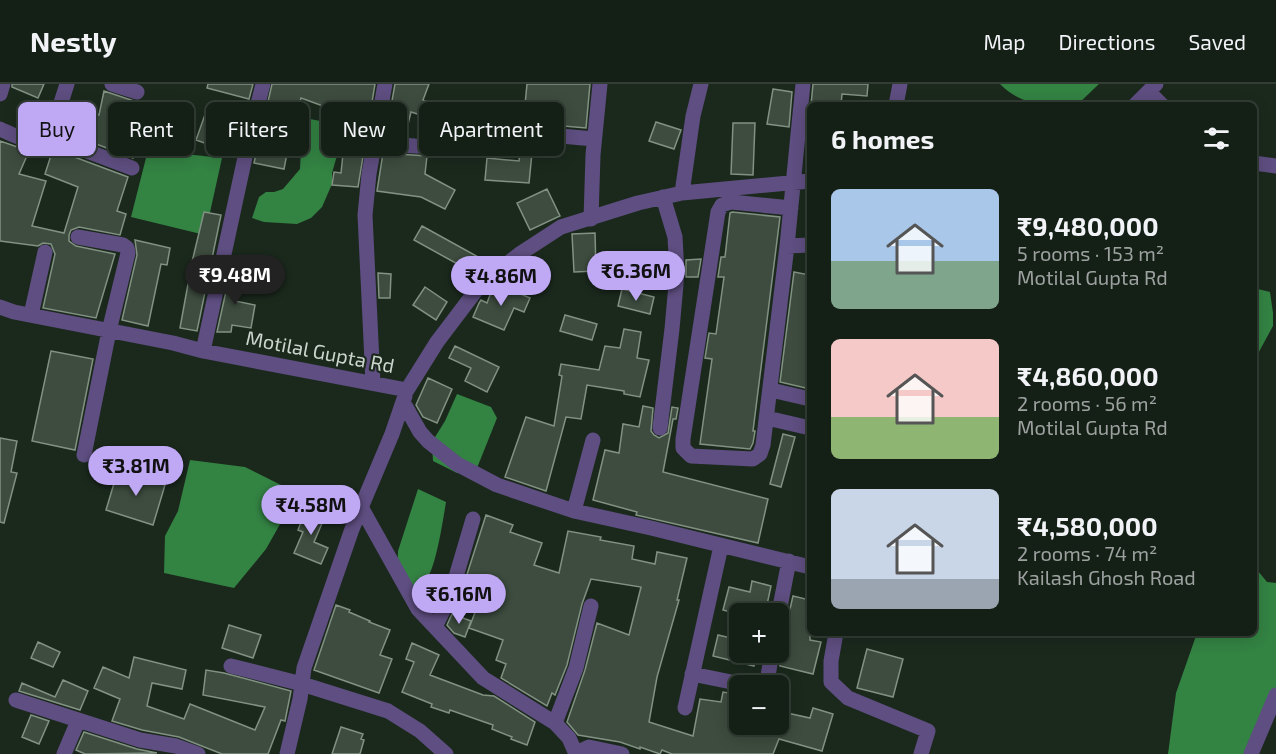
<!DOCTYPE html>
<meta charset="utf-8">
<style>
body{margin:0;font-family:"Exo 2",sans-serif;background:#1d271f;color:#f1f3f6;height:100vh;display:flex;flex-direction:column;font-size:22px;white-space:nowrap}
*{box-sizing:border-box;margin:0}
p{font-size:20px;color:#9da2a1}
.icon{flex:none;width:33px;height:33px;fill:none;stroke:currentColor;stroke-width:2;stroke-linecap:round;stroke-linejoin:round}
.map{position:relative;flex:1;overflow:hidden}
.sheet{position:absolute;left:807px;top:18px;width:450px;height:534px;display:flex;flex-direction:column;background:#141f16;border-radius:9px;box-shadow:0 3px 15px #0003,0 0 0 2px #333d35}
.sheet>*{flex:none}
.guide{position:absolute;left:18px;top:18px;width:570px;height:54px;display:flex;gap:12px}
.tools{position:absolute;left:729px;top:519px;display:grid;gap:12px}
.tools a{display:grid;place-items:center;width:60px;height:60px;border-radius:9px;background:#141f16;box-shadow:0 3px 15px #0003,0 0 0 2px #333d35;font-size:30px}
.price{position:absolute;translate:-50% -51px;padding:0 14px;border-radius:21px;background:#bfa9f4;color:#111;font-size:20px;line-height:39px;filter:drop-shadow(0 2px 3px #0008)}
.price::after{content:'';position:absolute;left:50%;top:36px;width:18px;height:14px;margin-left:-9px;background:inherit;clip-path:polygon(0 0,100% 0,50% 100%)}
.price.active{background:#222;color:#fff}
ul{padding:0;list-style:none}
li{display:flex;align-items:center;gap:18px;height:150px;padding:0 24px}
li span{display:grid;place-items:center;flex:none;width:168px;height:120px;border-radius:9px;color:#555}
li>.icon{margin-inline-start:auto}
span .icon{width:72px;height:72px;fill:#fffc;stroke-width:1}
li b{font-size:26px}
h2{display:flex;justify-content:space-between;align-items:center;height:72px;padding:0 24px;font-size:26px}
.pill{padding:0 21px;border-radius:9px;background:#141f16;box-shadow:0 3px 15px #0003,0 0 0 2px #333d35;font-size:21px;line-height:54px}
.pill.active{background:#bfa9f4;color:#111}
header{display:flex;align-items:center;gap:36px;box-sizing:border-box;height:84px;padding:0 30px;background:#141f16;border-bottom:2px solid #333d35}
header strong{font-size:28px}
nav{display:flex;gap:33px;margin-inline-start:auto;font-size:21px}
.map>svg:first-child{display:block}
.water{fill:#338343}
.building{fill:#3d4c3f;stroke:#819182;stroke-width:1.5}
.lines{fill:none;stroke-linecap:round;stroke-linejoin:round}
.minor{stroke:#5e4e81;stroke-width:15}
.labels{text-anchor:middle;stroke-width:4.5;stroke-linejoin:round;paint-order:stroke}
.street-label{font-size:20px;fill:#ccd5cd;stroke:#1b291d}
</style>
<header>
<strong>Nestly</strong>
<nav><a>Map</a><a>Directions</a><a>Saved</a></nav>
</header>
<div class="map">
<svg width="1276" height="670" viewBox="0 0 1276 670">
<rect width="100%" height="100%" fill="#1b291d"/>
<path class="water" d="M1000,0h99l-22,21c-30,0 -54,2 -77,-21z
M310,35l10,2 17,20 1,11 -6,21v11l-10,23 -11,11 -14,6 -33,-2 -12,-4 7,-21 7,-5h8l9,-3 17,-20 2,-38z
M148,66l74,8 -17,77 -74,-18z
M1254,204l16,4 3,21v13l-19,35z
M457,310l34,13 6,11 -22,55h-18l-24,-12 -1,-19 13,-21z
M190,376l55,7 38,19 13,10 -30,53 -32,39 -70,-15 1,-37 13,-25z
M418,405l28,13c-3,18 -10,67 -21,80 -3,3 -9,5 -13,7l-15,-12 1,-26z
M1254,486l4,1 9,11 9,1v107l-28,64h-80l8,-61 21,-60h57z"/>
<path class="building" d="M12,0h32l-6,14 -26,-11z
M208,0h45l-4,15 -42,-11z
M272,0h103l-17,103 -26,-2 2,-13 7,1 3,-29 -4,-1 5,-29 -44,-16 -10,35 -7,36 -30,-6z
M395,0h34l-6,16 5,2 -4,14 -13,-4 -6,24 -19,-2z
M527,0h63l-4,44 -58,-5 -10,3 -9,8 -17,-2 2,-19 30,2z
M813,0h55l-1,12 -25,-2 -1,11h-30z
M773,5l19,3 -3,35 -22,-3z
M104,7l30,10h7l-9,34 8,2 -7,21 -71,-27 6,-18 16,6 3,-9 12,5z
M207,25l36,13 -7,32 -40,-14z
M656,38l25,8 -7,19 -25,-8z
M733,39h22l-2,52 -22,-1z
M0,57l29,10 -10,23 27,7 -14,45 32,7 14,-46 -33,-13 8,-25 75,28 -11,34 9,3 -6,21 -41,-8 -8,3 -2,5v6l7,5 39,8 -19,64 -53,-10 12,-54 -4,-10 -8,-1 -5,3 -38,-5z
M533,59l-4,40 -44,-3 2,-22 32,3 1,-10 7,-7z
M383,69l44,3 -2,18 30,16 -10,19 -24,-12 -44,-6z
M547,105l13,27 -30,14 -13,-27z
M204,128l17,3 -24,116 -17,-3 12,-66z
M732,128l48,5 -27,214h2l-2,12 -3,6 -50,-5 12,-85 -7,-1 4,-25 7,1 8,-57h-6l3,-20h4l5,-44z
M422,142l58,32 -8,14 -58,-32z
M595,149l1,38 -22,1 -2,-38z
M135,156l35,8 -3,17 -6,-1 -13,62 -26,-6 15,-65z
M701,175l-3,18h-12v-17z
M232,180l8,1 -5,36 20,4 -4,23 -19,-3 -1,7h-14z
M794,188l16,3v41l-4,23 4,3v47l-30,-7z
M378,189l13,1 -1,24h-11z
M497,200l33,14 -6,14 -10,-4 -10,22 -31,-13 6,-14 2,-3 6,3 6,-16z
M425,203l22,15 -11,18 -23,-15z
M622,205l32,8 -4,17 -32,-8z
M565,231l32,9 -5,16 -32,-9z
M624,245l17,3 -4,26 12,2 -9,37 -16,-3v-3l-37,-6 -6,34 -15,-2 -20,74 -41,-14 21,-60 28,9 8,-50 -3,-1 2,-11 38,6 6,-24 15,2z
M455,262l44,21 -12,25 -22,-11 6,-13 -22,-10z
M51,267l42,8 -18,91 -43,-9z
M428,294l24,11 -15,34 -14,-6 -7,-12z
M643,322l10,2 -2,23 3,4 5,3 9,-5 4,-26 6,1 -2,11h-3l-10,53 105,27 -10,44 -122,-28 1,-3 -44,-12 12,-50 14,3 4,-29 16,3z
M783,350l12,3 -14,50 -11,-3z
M0,354l17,3 -6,31 6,1 -13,50 -4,-1z
M118,386l47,15 -12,40 -47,-15z
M307,422l19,8 -12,28 14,6 -7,16 -27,-11 9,-21 -5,-2z
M486,431l27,10 -3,7 32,11 -8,22 25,8 9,-42 33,6 -1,3 34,6 -2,13 23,5 2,-12 30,6 -10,42h2l-22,77 -8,45 44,14 7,-37 21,3 2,-10 17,3v29h38v-13l32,7 3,-10 20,6 -11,37 -43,-12 -6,15h-101l-10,-4 -2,4 -20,-7v2l-20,-7 -42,-7 -11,-13 18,-52 12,-47 32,12 12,-48 -50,-8 -9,25 -15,61 -12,30 -3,-2 -5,13 -46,-28 5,-14 -10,-4 7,-20 -34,-12 12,-31 -19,-7z
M752,497l19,5 -6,28h-27l-15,-4 6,-23 21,5z
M793,512l17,4v40l11,2 -8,32 -33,-8 1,-18z
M336,521l14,5 -1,2 21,9 -1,1 21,8 -10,25 12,4 -13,34 -65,-23z
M452,530l19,7 -6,16 -11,-4 -7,-8z
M229,541l32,10 -8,23 -31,-10z
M718,551l22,5v12h17l-3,14 -41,-10z
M38,558l22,10 -7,15 -22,-9z
M412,559l27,12 -9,20 53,20 11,1 41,26 -8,23 -16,-6 1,-2 -20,-8 1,-4 -43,-15 -1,3 -18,-6 1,-3 -30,-12 12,-30 -8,-3z
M867,565l36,10 -10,38 -36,-9z
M134,573l52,13 -4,19 -30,-6 -5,23 37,13 6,-15 65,26 10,-23 -62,-12 3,-25 18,3 67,18 -6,30 -4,-1 -13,34h-46l-43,-17 -37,-7 -30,-9 8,-22 -26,-11 9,-21 26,11z
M63,596l25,11 -8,19 -61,-19 3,-8 33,14z
M31,631l18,6 -10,23 -17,-7z
M341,643l22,7 -2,5 3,1 -4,14h-28z
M84,648l53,17 20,4 -72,1 -9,-4z"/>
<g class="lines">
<path class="minor" d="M112,0l25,8
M1149,8l13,13
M0,10l3,-10
M896,21l4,-21
M1135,21l21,-21
M0,45c18,8 34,19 51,5l16,-50
M47,52l85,32
M374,59l41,3 89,3 6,-2 12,-12 6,-2 66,6
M1254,79l22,3
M682,109l11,-77 8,-32
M791,124l-60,-6 -9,3 -4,7 -35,227v9l8,8 62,3 7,-5 3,-9 24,-199 16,-162
M591,135l2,-64 7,-71
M78,153l45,8 4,3 1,5 -19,78 -25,124
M787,162l23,-1
M0,223l14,5 159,31 30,8 204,39 30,-48 44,-58 40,-31 40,-26 77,-24 44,-10 128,-12
M31,231l14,-63
M203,267l46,-212 14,-55
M373,299l-8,-168 4,-41 16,-90
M771,306l39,9
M403,318l17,30 8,9 29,23 40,21 77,26 77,17 159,39
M767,334l43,10
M660,344l12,-99 5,-56 -2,-36 -12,-40
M361,423l57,102 65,69 72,45 14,15 7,16
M574,427l19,-71
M778,533l11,-56
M435,543l15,-30 23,-78
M836,549l-5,28v21l17,16 80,33 -7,23
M231,582l71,18 86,27 32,20 26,23
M692,590l59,12
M763,602l4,-4 5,-30
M16,616l124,40 36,6 22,8
M685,624l36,-162
M555,639l21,-55 15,-62
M576,669l13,-6 33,7
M64,670l14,-33
M287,670l13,-55 4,-31 48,-139 40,-95 13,-38
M1251,670l25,-59"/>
</g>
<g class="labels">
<g class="street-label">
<text transform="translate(320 268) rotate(11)" y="7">Motilal Gupta Rd</text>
</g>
</g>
</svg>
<div class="tools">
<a>+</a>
<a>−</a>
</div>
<b class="price" style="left:636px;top:218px">₹6.36M</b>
<b class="price active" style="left:235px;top:222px">₹9.48M</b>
<b class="price" style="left:501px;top:223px">₹4.86M</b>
<b class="price" style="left:136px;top:413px">₹3.81M</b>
<b class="price" style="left:311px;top:452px">₹4.58M</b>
<b class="price" style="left:459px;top:541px">₹6.16M</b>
<div class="guide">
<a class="pill active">Buy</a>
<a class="pill">Rent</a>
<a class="pill">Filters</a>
<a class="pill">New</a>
<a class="pill">Apartment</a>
</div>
<section class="sheet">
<h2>6 homes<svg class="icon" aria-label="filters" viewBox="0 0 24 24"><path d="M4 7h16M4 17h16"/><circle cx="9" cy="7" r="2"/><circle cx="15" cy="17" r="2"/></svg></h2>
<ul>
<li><span style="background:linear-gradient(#a9c7e8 60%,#7fa58c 0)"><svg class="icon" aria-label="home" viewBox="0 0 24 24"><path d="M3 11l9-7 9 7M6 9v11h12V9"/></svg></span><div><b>₹9,480,000</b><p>5 rooms · 153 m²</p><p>Motilal Gupta Rd</p></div></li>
<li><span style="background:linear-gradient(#f6c9c9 65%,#8fb573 0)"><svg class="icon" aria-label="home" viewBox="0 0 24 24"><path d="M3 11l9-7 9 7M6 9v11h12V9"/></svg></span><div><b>₹4,860,000</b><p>2 rooms · 56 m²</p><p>Motilal Gupta Rd</p></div></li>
<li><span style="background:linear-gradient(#c9d6e8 75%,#9aa5b1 0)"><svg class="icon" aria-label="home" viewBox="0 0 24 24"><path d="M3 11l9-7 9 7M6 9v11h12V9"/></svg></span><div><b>₹4,580,000</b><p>2 rooms · 74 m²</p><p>Kailash Ghosh Road</p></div></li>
</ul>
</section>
</div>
